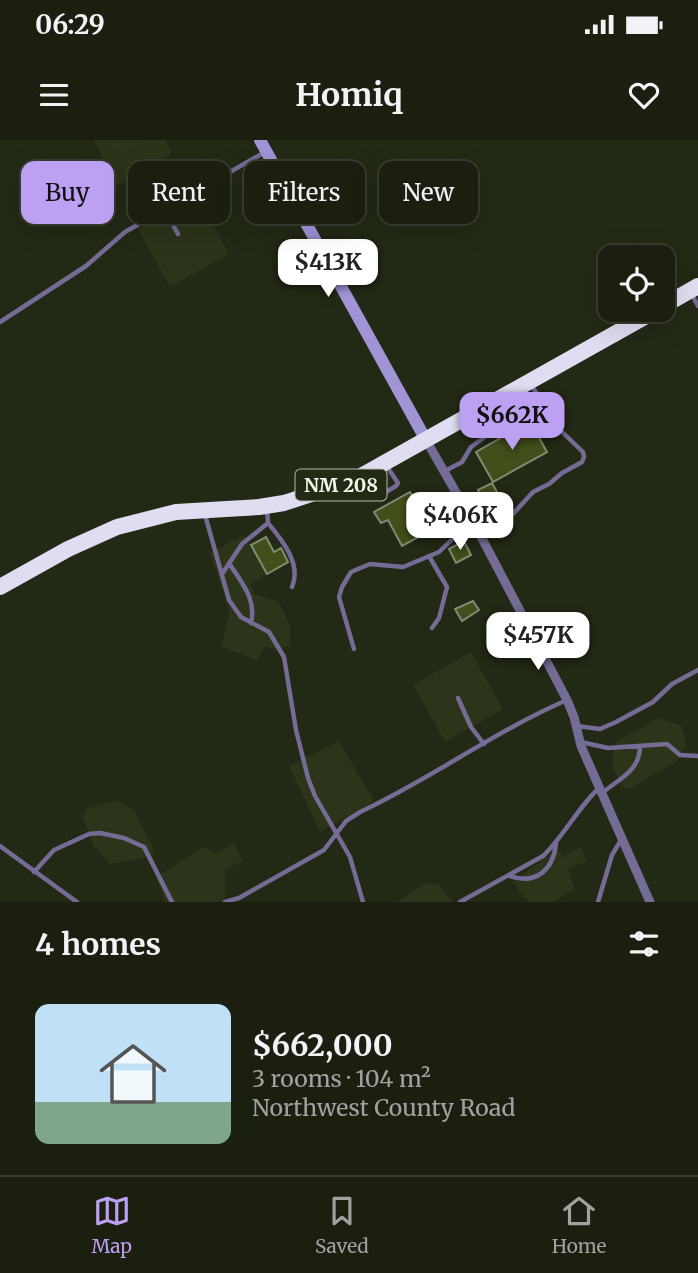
<!DOCTYPE html>
<meta charset="utf-8">
<style>
body{margin:0;font-family:Merriweather,serif;background:#272c1e;color:#f1f3f6;height:100vh;display:flex;flex-direction:column;font-size:26px;white-space:nowrap}
*{box-sizing:border-box;margin:0}
p{font-size:23px;color:#9fa29f}
.icon{flex:none;width:38px;height:38px;fill:none;stroke:currentColor;stroke-width:2;stroke-linecap:round;stroke-linejoin:round}
.map{position:relative;height:762px;overflow:hidden}
.panel{display:flex;flex-direction:column;background:#1a1f10;flex:1}
.panel>*{flex:none}
.guide{position:absolute;left:21px;top:21px;width:656px;height:63px;display:flex;gap:14px}
.tools{position:absolute;left:598px;top:105px;display:grid;gap:14px}
.tools a{display:grid;place-items:center;width:77px;height:77px;border-radius:14px;background:#1a1f10;box-shadow:0 7px 28px #0002,0 0 0 2px #383d30;font-size:35px}
.price{position:absolute;translate:-50% -60px;padding:0 16px;border-radius:14px;background:#fff;color:#222;font-size:23px;line-height:46px;filter:drop-shadow(0 2px 4px #0008)}
.price::after{content:'';position:absolute;left:50%;top:42px;width:21px;height:16px;margin-left:-10px;background:inherit;clip-path:polygon(0 0,100% 0,50% 100%)}
.price.selected{background:#bca0f2;color:#111}
ul{padding:0;list-style:none}
li{display:flex;align-items:center;gap:21px;height:175px;padding:0 35px}
li span{display:grid;place-items:center;flex:none;width:196px;height:140px;border-radius:14px;color:#555}
li>.icon{margin-inline-start:auto}
span .icon{width:84px;height:84px;fill:#fffc;stroke-width:1}
li b{font-size:30px}
h2{display:flex;justify-content:space-between;align-items:center;height:84px;padding:0 35px;font-size:30px}
.tag{padding:0 24px;border-radius:14px;background:#1a1f10;box-shadow:0 7px 28px #0002,0 0 0 2px #383d30;font-size:24px;line-height:63px}
.tag.selected{background:#bca0f2;color:#111}
.status{display:flex;justify-content:space-between;align-items:center;height:49px;padding:0 35px;background:#1a1f10;direction:ltr}
.status svg{height:19px;fill:currentColor}
header{display:flex;justify-content:space-between;align-items:center;height:91px;padding:0 35px;background:#1a1f10;font-size:32px;font-weight:700}
.dock{display:flex;justify-content:space-around;align-items:center;height:98px;border-top:2px solid #383d30;background:#1a1f10;font-size:19px;color:#9fa29f}
.dock a{display:grid;justify-items:center;gap:4px}
.dock .selected{color:#bca0f2}
.map>svg:first-child{display:block}
.built{fill:#2c341a}
.building{fill:#41501a;stroke:#828a73;stroke-width:2}
.lines{fill:none;stroke-linecap:round;stroke-linejoin:round}
.lane{stroke:#736c95;stroke-width:4.5}
.street{stroke:#736c95;stroke-width:9}
.secondary{stroke:#9f94d6;stroke-width:12}
.highway{stroke:#dfddf1;stroke-width:16}
.labels{text-anchor:middle;stroke-width:5;stroke-linejoin:round;paint-order:stroke}
.shield{fill:#222915;stroke:#b4b9aa;stroke-width:2}
.shield-label{font-size:19px;font-weight:bold;fill:#f2f7ea}
</style>
<div class="status"><b>06:29</b><svg viewBox="0 0 49 12"><path d="M0 12V9h3v3zM5 12V6h3v6zM10 12V3h3v9zM15 12V0h3v12zM26 1h20v11H26zM47 4h2v5h-2z"/></svg></div>
<header><svg class="icon" aria-label="menu" viewBox="0 0 24 24"><path d="M4 6h16M4 12h16M4 18h16"/></svg>Homiq<svg class="icon" aria-label="heart" viewBox="0 0 24 24"><path d="M12 20l-8-8c-3-5 5-10 8-4 3-6 11-1 8 4z"/></svg></header>
<div class="map">
<svg width="698" height="762" viewBox="0 0 698 762">
<rect width="100%" height="100%" fill="#222915"/>
<path class="built" d="M93,0h72l7,13 -54,33z
M197,56l32,58 -59,33 -32,-58 17,-9 14,-4 12,-10z
M244,395l23,39 -16,10 4,10 24,8 11,24v20l-14,3 -11,-2 -8,14 -36,-15 9,-34 -20,-59z
M471,512l32,57 -58,33 -32,-57z
M658,578l24,8 4,20 -9,15 -48,28 -7,-3 -10,-19 3,-24z
M339,601l35,60 -54,31 -31,-66z
M115,660l19,10 21,42 -10,6 -35,6 -17,-19 -10,-27 3,-9z
M234,703l9,18 -18,8v33h-60l-9,-25 47,-30 13,6z
M581,707l6,14 -19,8 7,20 -22,13h-22l-11,-9 -7,-12 45,-32 5,8z
M426,743l13,2 14,17h-56z"/>
<path class="building" d="M530,281l17,31 -54,30 -17,-30z
M492,343l14,25 -15,8 -13,-26z
M410,352l6,10 -7,4 15,28 -22,12 -14,-26 -7,3 -7,-11z
M266,397l8,15 7,-4 7,14 -21,12 -16,-29z
M464,401l7,14 -15,8 -7,-14z
M473,461l6,9 -17,11 -7,-12z"/>
<g class="lines">
<path class="lane" d="M164,69l14,25
M692,155l6,11
M0,182l86,-56 39,-34 140,-80
M445,331l17,-9 9,-15 40,-29 27,-13v-10l-7,-10
M363,340l9,17 4,1 20,-12 2,-3 -12,-18
M205,375l24,85 12,17 28,15 15,25 12,73 12,48 7,18 35,61 13,45
M268,383c14,17 34,41 24,64
M477,388l36,-14 20,-22 16,-8 13,-11 20,-11 2,-5 -1,-5 -26,-25 -18,-26
M429,416l18,31 -8,31 -7,10
M229,423c12,19 28,36 22,60
M222,434l20,-30 26,-21 -1,-13
M354,509l-15,-52 3,-10 9,-15 19,-8 33,3 36,-15 32,-31
M458,558l13,29 13,17
M577,586l23,3 16,-7 37,-20 19,-18 26,-14
M581,602l27,6 59,-4 13,11 18,1
M602,653c17,-14 38,-22 38,-47
M0,706l77,56
M34,732l20,-22 35,-16 11,-1 24,5 20,9 28,55
M510,736c26,9 43,-6 46,-32
M225,762l14,-4 85,-48 22,-29 14,-9c71,-33 135,-81 207,-112
M460,762l83,-46c21,-20 34,-47 55,-67
M598,762l14,-47 9,-15"/>
<path class="street" d="M426,300l51,89 90,171 7,17 7,29 69,156"/>
<path class="secondary" d="M260,0l166,300"/>
<path class="highway" d="M663,166l35,-20
M0,447l68,-38 49,-22 59,-15 83,-5 25,-4 70,-23 303,-170"/>
</g>
<g class="labels">
<rect class="shield" x="295.5" y="329.5" width="91" height="31" rx="5"/>
<g class="shield-label">
<text x="341" y="352">NM 208</text>
</g>
</g>
</svg>
<div class="tools">
<a><svg class="icon" aria-label="locate" viewBox="0 0 24 24"><circle cx="12" cy="12" r="6"/><path d="M12 2v4M12 18v4M2 12h4M18 12h4"/></svg></a>
</div>
<b class="price" style="left:328px;top:159px">$413K</b>
<b class="price selected" style="left:512px;top:312px">$662K</b>
<b class="price" style="left:460px;top:412px">$406K</b>
<b class="price" style="left:538px;top:532px">$457K</b>
<div class="guide">
<a class="tag selected">Buy</a>
<a class="tag">Rent</a>
<a class="tag">Filters</a>
<a class="tag">New</a>
</div>
</div>
<section class="panel">
<h2>4 homes<svg class="icon" aria-label="filters" viewBox="0 0 24 24"><path d="M4 7h16M4 17h16"/><circle cx="9" cy="7" r="2"/><circle cx="15" cy="17" r="2"/></svg></h2>
<ul>
<li><span style="background:linear-gradient(#bfe0f5 70%,#7fa58c 0)"><svg class="icon" aria-label="home" viewBox="0 0 24 24"><path d="M3 11l9-7 9 7M6 9v11h12V9"/></svg></span><div><b>$662,000</b><p>3 rooms · 104 m²</p><p>Northwest County Road</p></div></li>
</ul>
</section>
<nav class="dock">
<a class="selected"><svg class="icon" aria-label="map" viewBox="0 0 24 24"><path d="M3 6l6-2 6 2 6-2v14l-6 2-6-2-6 2zM9 4v14M15 6v14"/></svg>Map</a>
<a><svg class="icon" aria-label="saved" viewBox="0 0 24 24"><path d="M7 4h10v16l-5-4-5 4z"/></svg>Saved</a>
<a><svg class="icon" aria-label="home" viewBox="0 0 24 24"><path d="M3 11l9-7 9 7M6 9v11h12V9"/></svg>Home</a>
</nav>
